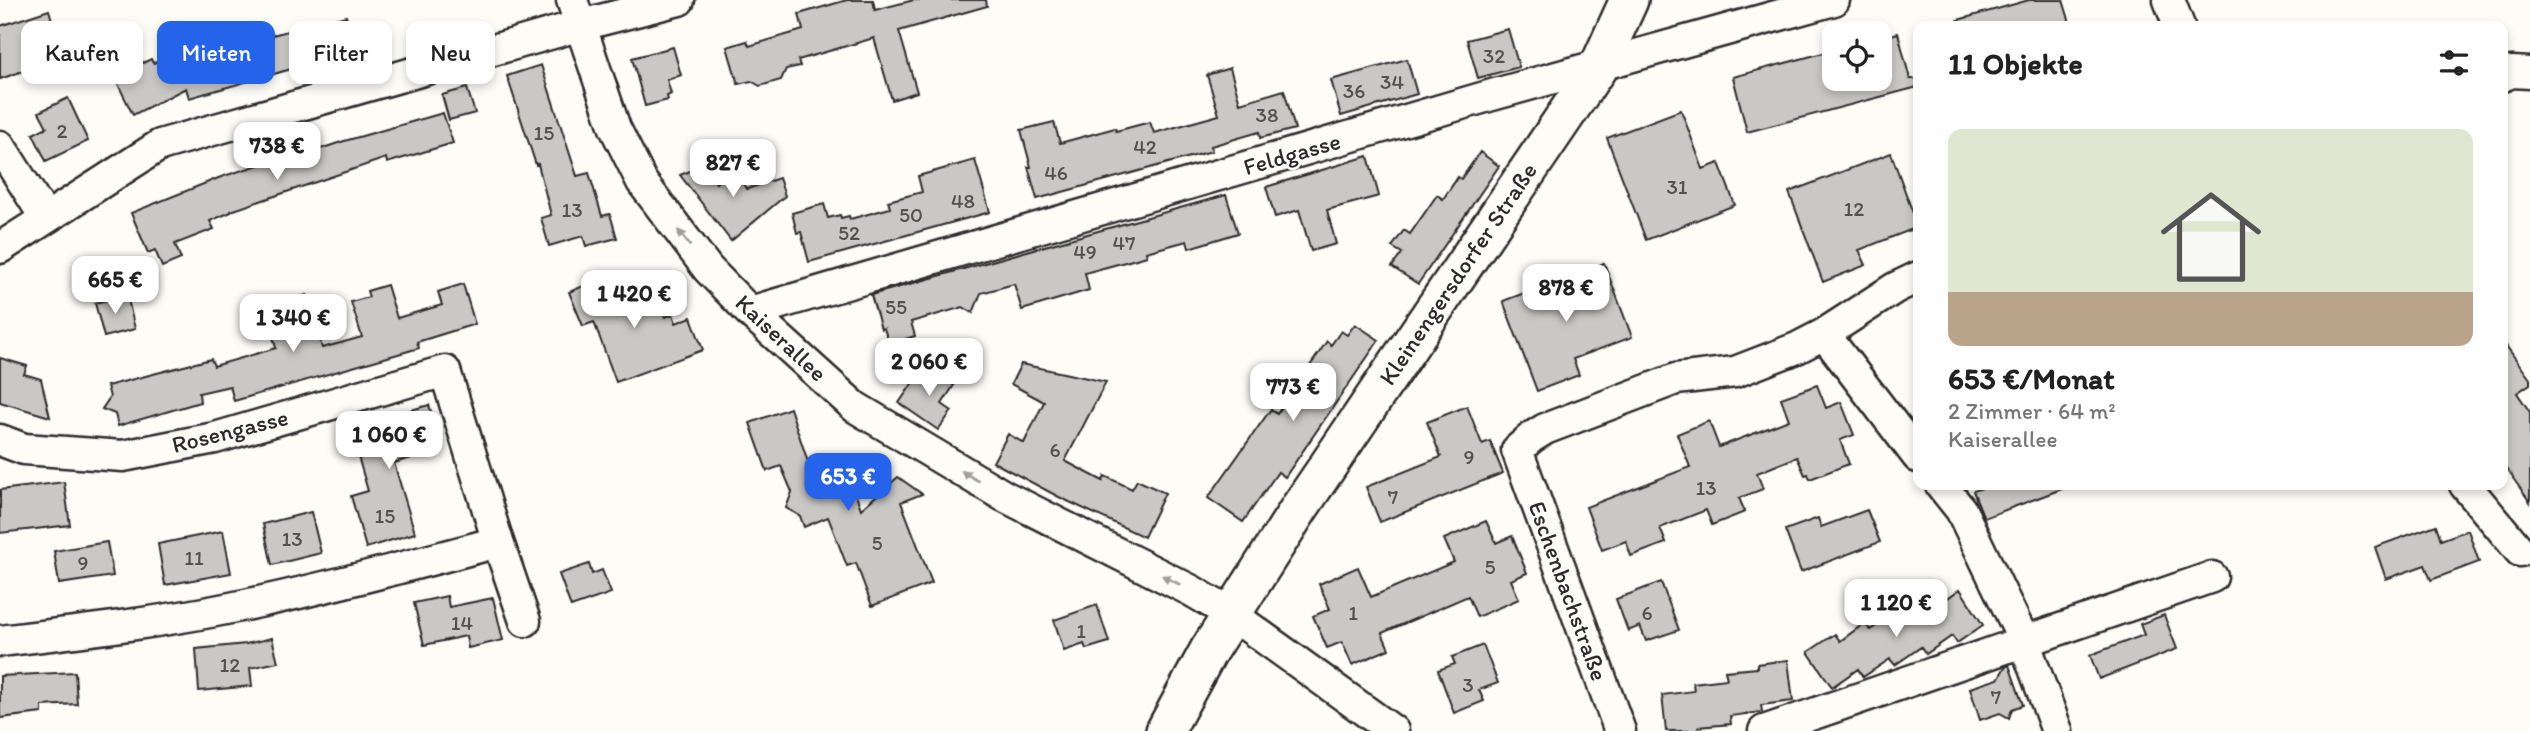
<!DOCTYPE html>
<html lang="de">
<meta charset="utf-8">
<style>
body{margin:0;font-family:Itim,sans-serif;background:#f2f2f2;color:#222;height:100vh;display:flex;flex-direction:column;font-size:26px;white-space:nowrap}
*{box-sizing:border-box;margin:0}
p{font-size:23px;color:#767676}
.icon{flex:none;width:38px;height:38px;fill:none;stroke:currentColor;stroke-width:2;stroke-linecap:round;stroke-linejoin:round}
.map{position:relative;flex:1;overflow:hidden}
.details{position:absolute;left:1913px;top:21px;width:595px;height:469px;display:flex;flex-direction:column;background:#fff;border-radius:14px;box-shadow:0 4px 10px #0003}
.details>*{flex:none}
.banner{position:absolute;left:21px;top:21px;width:665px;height:63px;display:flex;gap:14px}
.tools{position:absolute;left:1822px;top:21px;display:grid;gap:14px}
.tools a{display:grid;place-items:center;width:70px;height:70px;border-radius:14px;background:#fff;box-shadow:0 4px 10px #0003;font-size:35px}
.price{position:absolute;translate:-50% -60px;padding:0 16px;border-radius:14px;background:#fff;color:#222;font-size:23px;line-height:46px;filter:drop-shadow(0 2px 4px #0008)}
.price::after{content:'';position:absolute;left:50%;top:42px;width:21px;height:16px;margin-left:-10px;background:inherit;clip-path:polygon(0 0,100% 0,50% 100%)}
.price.on{background:#2563eb;color:#fff}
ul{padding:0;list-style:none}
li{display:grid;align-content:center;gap:14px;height:371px;padding:0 35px}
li+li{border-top:2px solid #e0e0e0}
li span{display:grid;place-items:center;height:217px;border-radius:14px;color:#555}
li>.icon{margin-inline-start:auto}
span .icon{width:126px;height:126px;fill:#fffc;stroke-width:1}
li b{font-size:30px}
h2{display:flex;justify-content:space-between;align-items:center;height:84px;padding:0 35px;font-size:30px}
.pill{padding:0 24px;border-radius:14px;background:#fff;box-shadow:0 4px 10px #0003;font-size:24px;line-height:63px}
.pill.on{background:#2563eb;color:#fff}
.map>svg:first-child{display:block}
.building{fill:#c9c8c4;stroke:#2b2b2b;stroke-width:2}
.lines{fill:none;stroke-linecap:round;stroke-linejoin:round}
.minor-casing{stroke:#2b2b2b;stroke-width:35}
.major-casing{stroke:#2b2b2b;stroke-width:42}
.minor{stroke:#fdfcf7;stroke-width:30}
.major{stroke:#fdfcf7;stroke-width:37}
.oneway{fill:#9e9e9b}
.labels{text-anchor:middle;stroke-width:5;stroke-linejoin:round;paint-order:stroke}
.number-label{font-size:21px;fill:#525251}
.street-label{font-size:24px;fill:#2b2b2b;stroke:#fdfcf7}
</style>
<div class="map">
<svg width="2530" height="731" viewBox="0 0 2530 731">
<rect width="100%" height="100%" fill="#fdfcf7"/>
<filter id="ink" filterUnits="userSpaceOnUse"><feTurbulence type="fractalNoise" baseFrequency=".0143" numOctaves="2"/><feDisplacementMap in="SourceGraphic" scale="14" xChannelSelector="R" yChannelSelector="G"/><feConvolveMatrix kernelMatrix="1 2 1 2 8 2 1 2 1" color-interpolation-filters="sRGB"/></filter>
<g filter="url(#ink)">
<path class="building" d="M847,0h26l2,10 39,-10h72l1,6 -88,25 18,61 -25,8 -18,-62 -76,22 2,6 -14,3 -5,11 -21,6 -9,-5 -13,3 -11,-37 20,-6 2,5 54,-16 -4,-16z
M2029,0h34l8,26h-112l-1,-6z
M49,10l14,47 -63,22v-53z
M346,16l9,35 -166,47 -3,-10 -53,27 -18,-37 9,-5 -1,-2 19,-10 1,2 8,-4 2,4 94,-28 1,5h5z
M1508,29l11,38 -41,11 -11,-38z
M1898,33l12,46h8v8l-171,45 -14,-55 101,-27v29h46v-41z
M673,47l8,28 -14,5 4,14 -4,2 1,4 -23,6 -13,-48z
M1407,59l10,35 -76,22 -10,-36z
M541,65l36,111 12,-3 13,43 8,-2 7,24 -31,8 -3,-10 -34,10 -8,-28 10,-3 -13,-51 -2,1 -29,-89z
M1230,68l10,35 44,-13 11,39 -35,9 -1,-6 -48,14 1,5 -175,48 -9,-32h3l-10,-37 33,-8 6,21 55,-15 1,3 34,-9 4,11 65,-18 -12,-40z
M467,88l8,25 -26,7 -7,-25z
M68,98l20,43 -42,20 -13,-27 14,-7 -8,-15z
M1681,110l22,59 16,-6 16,42 -89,35 -39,-102z
M443,113l10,30 -66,20 -1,-5 -155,53v1l-21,9 4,8 -39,15 6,15 -19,8 -7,-17 -7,3 -17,-40 90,-36 69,-22 1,4 50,-17z
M1480,152l19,14 -81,118 -26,-17 10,-14 -10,-6 12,-17 6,4 27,-39 6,4 15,-22 3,2z
M1891,153l27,74 -59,23 7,15 -43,17 -34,-90z
M1368,156l11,40 -52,14 9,34 -25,7 -12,-41 -24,7 -9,-30z
M975,160l15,52 -181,50 -8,-30 -4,1 -5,-20 32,-9 4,14 12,-3 1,3 8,-2 1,3 40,-11 -2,-7 34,-9 -4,-16z
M703,166l13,17 16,-13 15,19 32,-11 6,18 -54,45 -51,-66z
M1226,195l12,38 -49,15 -2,-7 -41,11 1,4 -62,17 4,17 -67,20 -8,-26 -33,9 -8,20 -10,-6 -52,15 4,14 -26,8 -5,-16 -3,1 -10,-34z
M1604,263l28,74 -59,22 6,16 -42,16 -34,-90z
M610,275l15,37 32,-13 8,18 8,-3 3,9 15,-6 12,33 -87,32 -22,-60 -11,4 -14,-34z
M463,284l12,40 -58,18 2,6 -185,53 -4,-15 -31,7 1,9 -82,24 -3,-12 -13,-5 8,-12 -3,-11 104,-27 3,7 62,-18 -11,-41 42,-12 15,53 40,-11 -11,-35 18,-5 -2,-6 20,-6 10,33 45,-13 -4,-13z
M127,295l8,34 -31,8 -9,-34z
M1355,324l24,16 -94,137 -7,-5 -35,50 -35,-24 63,-89 6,5 50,-73 4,4 10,-14 6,4z
M2502,340l28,39v5l-13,9 13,19v90l-28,-39z
M0,358l27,8 -3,8 17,5 9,38 -50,-15z
M1021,364l85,18 -41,79 38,20 2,-5 27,13 5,-9 28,13 -21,44 -85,-40 -66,-35 15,-28 16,9 20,-41 -33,-18z
M925,365l29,20 -12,19 10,7 -14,19 -39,-27z
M1817,385l9,23 15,-6 13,33 -14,5 9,24 -39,15 -2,-5 -3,1 -8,-18 -40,16 6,16 -24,9 6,14 -33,13 -6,-15 -46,18 6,15 -35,13 -5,-15 -24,9 -16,-43 104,-40 -13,-33 32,-13 10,26 70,-27 -8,-22z
M429,405l13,44 -48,14 21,70 -49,15 -15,-52 17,-5 -19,-66 22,-6 1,2z
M1467,406l15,38 8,-3 13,32 -123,49 -14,-35 75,-30 -14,-35z
M790,408l22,66 32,-12 17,47 37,-32 24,17 -21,8 31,81 -60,23 -16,-43 -9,3 -19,-49 -24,10 -4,-11 -14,-8 6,-16 -11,-26 -14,5 -17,-48z
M64,482l6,43 -70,8v-43z
M1991,485h76v2l-83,31 -11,-27z
M1867,510l13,32 -79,30 -16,-42 33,-12 3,9z
M311,512l10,41 -49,12 -9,-41z
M1486,521l10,22 16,-7 15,37 -16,7 8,19 -42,18 -9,-21 -86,37 7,16 -37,16 -10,-23 -15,6 -14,-32 17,-7 -11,-25 39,-17 13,30 83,-35 -10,-23z
M2436,525l5,15 27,-10 11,32 -48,18 -6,-15 -39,14 -11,-32z
M223,531l8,42 -66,12 -7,-41z
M107,542l6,34 -54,8 -5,-33z
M589,564l3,10 10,-4 9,23 -40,14 -12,-33z
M1661,582l18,48 -33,11 -6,-15 -12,5 -12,-32z
M1960,589l23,36 -26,18 -5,-7 -26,18 -5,-7 -26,18 -5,-6 -27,18 -5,-8 -26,18 -24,-35 27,-18 5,7 25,-18 5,7 26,-18 5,7 28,-18 5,7z
M447,596l2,11 44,-9 10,42 -35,8 -2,-12 -42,9 -10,-42z
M1097,605l12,37 -23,7 -2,-5 -20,7 -10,-31z
M2164,615l13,34 -78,30 -9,-24 54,-20 -4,-11z
M272,638l6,24 -28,6 2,18 -53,5 -3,-42 50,-5z
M1483,645l15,38 -19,7 5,11 -30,12 -16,-43 17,-6 -3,-7z
M1788,660l5,41 -32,4 1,7 -32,4 1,8 -33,3v4h-32l-4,-36 32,-4 -1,-8 34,-4 -2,-8 32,-3v-4z
M2009,665l14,40 -11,4 -3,9 -9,-5 -20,7 -10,-32 28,-9 7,-12z
M75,672l2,32 -35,2v7l-42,5v-42z"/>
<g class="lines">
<defs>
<path id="minor" d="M572,0l43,128 27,54 66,87 42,43 105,95 149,89 188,95 39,23 162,117
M2169,0l10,26
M2502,76l10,-4 18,1
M0,146l45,71
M0,248l160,-103 421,-120 98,-25
M750,312l742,-217 342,-95
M1824,334l94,123
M0,440l24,9 99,7 92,-18 230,-67 53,171 27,79
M1941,485l20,25 63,131 33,90
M2465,485l55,66
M0,641c86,-10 174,-20 259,-39 80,-17 160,-39 239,-60
M1620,731l-103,-281 15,-13 13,-8 131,-50 59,-7 62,-24 27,-14 71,-46 23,-11
M1764,731l448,-154"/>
<path id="major" d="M1165,731l44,-81 91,-143 299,-441 30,-66"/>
</defs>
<use href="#minor" class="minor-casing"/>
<use href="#major" class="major-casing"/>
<use href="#minor" class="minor"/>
<use href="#major" class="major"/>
</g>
<defs><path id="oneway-solid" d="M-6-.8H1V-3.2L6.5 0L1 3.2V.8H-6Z" transform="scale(1.75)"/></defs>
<g class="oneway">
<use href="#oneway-solid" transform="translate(684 238) rotate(-127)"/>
<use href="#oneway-solid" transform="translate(970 476) rotate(-149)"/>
<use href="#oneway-solid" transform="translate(1171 580) rotate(-153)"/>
</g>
</g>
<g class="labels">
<g class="number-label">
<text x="1494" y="63">32</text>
<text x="1392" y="89">34</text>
<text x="1354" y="98">36</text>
<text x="1267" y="122">38</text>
<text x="62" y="138">2</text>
<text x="544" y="140">15</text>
<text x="1145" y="154">42</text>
<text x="1056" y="180">46</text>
<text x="1677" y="194">31</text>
<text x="963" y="208">48</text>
<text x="1854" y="216">12</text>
<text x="572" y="217">13</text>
<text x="911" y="222">50</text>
<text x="849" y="240">52</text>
<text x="1124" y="250">47</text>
<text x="1085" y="259">49</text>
<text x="896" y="314">55</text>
<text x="1055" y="457">6</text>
<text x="1469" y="464">9</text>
<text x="1706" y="495">13</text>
<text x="1393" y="504">7</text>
<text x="385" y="523">15</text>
<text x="292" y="546">13</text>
<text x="877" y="550">5</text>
<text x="194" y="565">11</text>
<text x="83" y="570">9</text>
<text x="1490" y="574">5</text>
<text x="1353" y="620">1</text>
<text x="1647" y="620">6</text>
<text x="462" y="630">14</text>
<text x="1081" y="638">1</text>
<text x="230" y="672">12</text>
<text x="1468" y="692">3</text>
<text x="1996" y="704">7</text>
</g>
<g class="street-label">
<text transform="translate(1292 154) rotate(-16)" y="8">Feldgasse</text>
<text transform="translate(1458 274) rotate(-56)" y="8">Kleinengersdorfer Straße</text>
<text transform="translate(781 338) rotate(43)" y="8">Kaiserallee</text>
<text transform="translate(230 431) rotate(-14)" y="8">Rosengasse</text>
<text transform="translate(1568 591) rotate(70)" y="8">Eschenbachstraße</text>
</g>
</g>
</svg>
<div class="tools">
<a><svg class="icon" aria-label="locate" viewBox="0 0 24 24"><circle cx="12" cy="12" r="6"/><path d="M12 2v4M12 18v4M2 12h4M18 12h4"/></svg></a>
</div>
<b class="price" style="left:277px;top:182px">738 €</b>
<b class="price" style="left:733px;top:199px">827 €</b>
<b class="price" style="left:115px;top:316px">665 €</b>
<b class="price" style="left:1566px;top:324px">878 €</b>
<b class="price" style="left:634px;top:330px">1 420 €</b>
<b class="price" style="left:293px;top:354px">1 340 €</b>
<b class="price" style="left:929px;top:398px">2 060 €</b>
<b class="price" style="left:1293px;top:423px">773 €</b>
<b class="price" style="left:389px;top:471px">1 060 €</b>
<b class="price on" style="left:848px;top:513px">653 €</b>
<b class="price" style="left:1896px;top:639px">1 120 €</b>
<div class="banner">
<a class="pill">Kaufen</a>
<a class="pill on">Mieten</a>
<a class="pill">Filter</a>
<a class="pill">Neu</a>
</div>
<section class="details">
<h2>11 Objekte<svg class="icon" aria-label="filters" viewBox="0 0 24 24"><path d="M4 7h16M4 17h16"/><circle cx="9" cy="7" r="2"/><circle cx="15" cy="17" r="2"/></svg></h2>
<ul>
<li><span style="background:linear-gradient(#dfe7d0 75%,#b9a48a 0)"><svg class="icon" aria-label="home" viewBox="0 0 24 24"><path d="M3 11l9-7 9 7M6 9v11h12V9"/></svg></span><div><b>653 €/Monat</b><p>2 Zimmer · 64 m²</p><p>Kaiserallee</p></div></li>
</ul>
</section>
</div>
